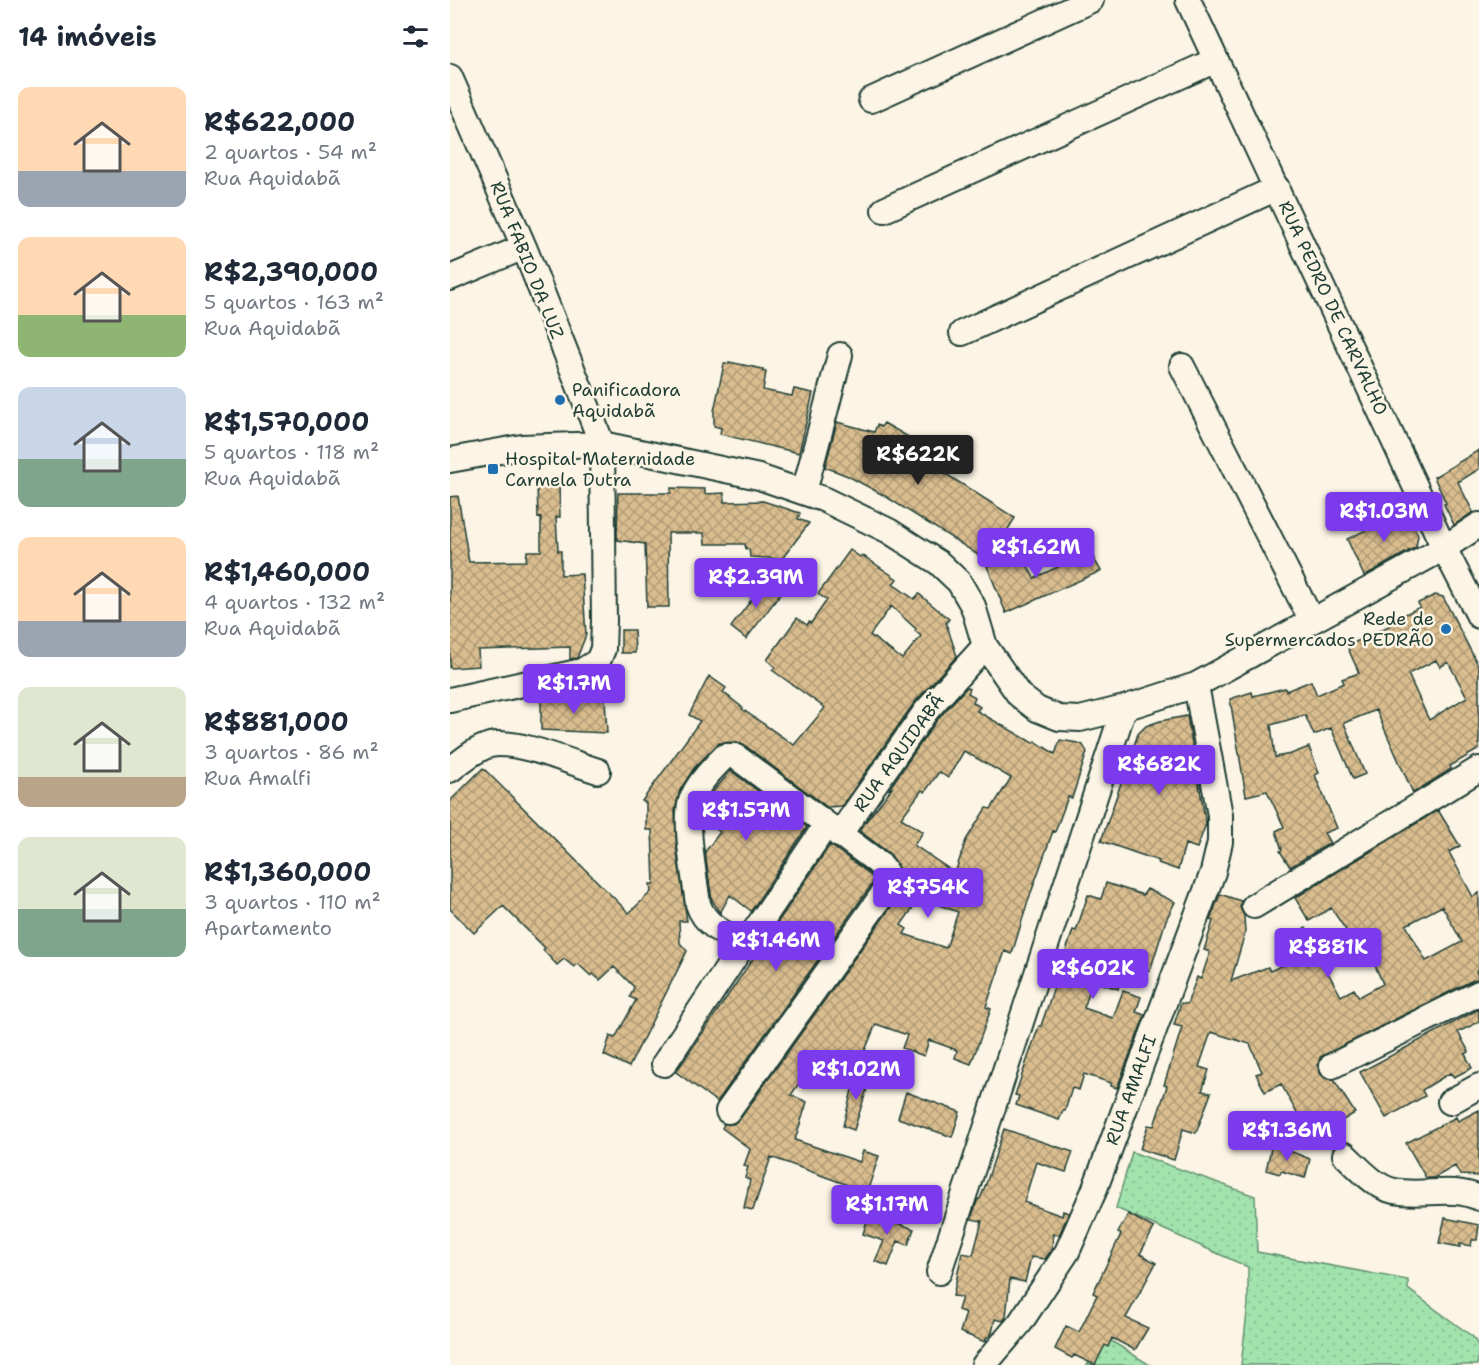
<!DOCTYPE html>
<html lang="pt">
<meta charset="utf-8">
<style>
body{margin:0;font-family:"Shantell Sans",sans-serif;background:#f6f6f7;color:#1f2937;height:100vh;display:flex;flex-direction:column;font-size:22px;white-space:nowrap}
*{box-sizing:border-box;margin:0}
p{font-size:20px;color:#747a83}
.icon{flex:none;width:33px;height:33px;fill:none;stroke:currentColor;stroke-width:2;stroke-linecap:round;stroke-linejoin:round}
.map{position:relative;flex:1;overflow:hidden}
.panel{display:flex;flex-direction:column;background:#fff;width:450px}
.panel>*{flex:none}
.price{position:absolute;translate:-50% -51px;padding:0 14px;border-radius:6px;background:#7c3aed;color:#fff;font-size:20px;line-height:39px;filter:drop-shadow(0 2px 3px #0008)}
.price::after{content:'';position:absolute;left:50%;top:36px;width:18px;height:14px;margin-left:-9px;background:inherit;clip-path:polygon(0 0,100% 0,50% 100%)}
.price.selected{background:#222;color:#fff}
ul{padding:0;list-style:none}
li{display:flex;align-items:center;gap:18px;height:150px;padding:0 18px}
li span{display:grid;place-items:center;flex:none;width:168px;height:120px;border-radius:12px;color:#555}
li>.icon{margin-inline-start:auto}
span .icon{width:72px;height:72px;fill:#fffc;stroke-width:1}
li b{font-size:26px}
h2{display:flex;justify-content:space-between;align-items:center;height:72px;padding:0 18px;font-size:26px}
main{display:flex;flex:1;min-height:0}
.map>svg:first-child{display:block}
.grass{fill:url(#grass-dots);stroke:#609070;stroke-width:1.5}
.building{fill:url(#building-cross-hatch);stroke:#1f3d34;stroke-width:1.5;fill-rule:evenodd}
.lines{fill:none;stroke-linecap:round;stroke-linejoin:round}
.minor-casing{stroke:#1f3d34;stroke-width:28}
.minor{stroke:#fcf5e5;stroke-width:24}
.poi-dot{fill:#1f6fb2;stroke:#fcf5e5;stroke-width:2}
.labels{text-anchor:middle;stroke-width:5;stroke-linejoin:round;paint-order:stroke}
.street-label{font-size:18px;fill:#1f3d34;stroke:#fcf5e5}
.poi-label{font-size:18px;fill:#1f3d34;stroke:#fcf5e5;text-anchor:start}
</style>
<main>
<section class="panel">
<h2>14 imóveis<svg class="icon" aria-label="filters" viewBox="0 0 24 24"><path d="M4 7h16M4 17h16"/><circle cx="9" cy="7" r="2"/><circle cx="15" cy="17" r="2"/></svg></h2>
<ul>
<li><span style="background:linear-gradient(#ffd9b3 70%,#9aa5b1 0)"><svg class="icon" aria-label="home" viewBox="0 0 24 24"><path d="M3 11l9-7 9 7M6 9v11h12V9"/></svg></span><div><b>R$622,000</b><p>2 quartos · 54 m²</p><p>Rua Aquidabã</p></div></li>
<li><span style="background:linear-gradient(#ffd9b3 65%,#8fb573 0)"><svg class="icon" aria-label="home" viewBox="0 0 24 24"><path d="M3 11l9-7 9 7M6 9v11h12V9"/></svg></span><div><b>R$2,390,000</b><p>5 quartos · 163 m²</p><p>Rua Aquidabã</p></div></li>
<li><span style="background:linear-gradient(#c9d6e8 60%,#7fa58c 0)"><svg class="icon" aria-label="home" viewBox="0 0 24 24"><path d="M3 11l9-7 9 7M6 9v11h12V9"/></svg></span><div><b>R$1,570,000</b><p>5 quartos · 118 m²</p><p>Rua Aquidabã</p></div></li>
<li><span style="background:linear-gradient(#ffd9b3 70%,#9aa5b1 0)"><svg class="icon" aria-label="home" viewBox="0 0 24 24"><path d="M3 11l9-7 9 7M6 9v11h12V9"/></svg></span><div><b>R$1,460,000</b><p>4 quartos · 132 m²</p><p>Rua Aquidabã</p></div></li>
<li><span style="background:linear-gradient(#dfe7d0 75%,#b9a48a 0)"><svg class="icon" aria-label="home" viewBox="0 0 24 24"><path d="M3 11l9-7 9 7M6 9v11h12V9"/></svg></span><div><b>R$881,000</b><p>3 quartos · 86 m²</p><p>Rua Amalfi</p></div></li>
<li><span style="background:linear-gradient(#dfe7d0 60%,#7fa58c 0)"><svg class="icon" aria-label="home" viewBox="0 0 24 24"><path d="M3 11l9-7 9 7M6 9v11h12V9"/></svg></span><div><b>R$1,360,000</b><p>3 quartos · 110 m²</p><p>Apartamento</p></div></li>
</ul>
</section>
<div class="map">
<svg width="1029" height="1365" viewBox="0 0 1029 1365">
<defs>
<pattern id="grass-dots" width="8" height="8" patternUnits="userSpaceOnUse" patternTransform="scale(1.5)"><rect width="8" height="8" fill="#a2e3ad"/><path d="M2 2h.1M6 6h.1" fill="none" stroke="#8bc495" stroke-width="1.8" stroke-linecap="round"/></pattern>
<pattern id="building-cross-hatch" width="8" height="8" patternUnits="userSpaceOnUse" patternTransform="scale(1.5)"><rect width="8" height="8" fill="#dabd8f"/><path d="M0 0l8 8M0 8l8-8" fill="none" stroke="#b09b76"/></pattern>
</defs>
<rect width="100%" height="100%" fill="#fcf5e5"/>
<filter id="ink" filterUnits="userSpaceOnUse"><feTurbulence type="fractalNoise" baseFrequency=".0167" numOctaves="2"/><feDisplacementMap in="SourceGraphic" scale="12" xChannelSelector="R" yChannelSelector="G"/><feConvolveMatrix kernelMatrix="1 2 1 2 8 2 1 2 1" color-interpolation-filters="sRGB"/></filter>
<g filter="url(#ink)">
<path class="grass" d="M682,1152l123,44 2,56 151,28v9l65,48 6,10 -2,18h-236l7,-61v-37l-132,-59z
M658,1339l42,26h-63z"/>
<path class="building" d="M279,362l34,7 -1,2 4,1 -3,18 29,6 2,-7 19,4 -14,60 -79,-19 1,-6 -7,-2v-15l10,-47h5z
M387,422l37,10 3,-7 4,2 3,-4 35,20 -6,10 102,65 -27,43 -103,-65 -37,-20 -23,-9z
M1029,450v19l-21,13 15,30 -19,13 -10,-21 2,-1 -12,-26z
M87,484h22l1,33h-4l2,34h3v24l21,-1 4,61 -9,23 -7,1v-12l-92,3 1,16 -29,2v-171l8,-1 11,66 57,-1 1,-10h14v-34l-3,1z
M221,488l34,1v5l19,-1v9l39,-1 37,12 -2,6 11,4 -27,36 -32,-2 -1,-8h-3l-1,-5h-40l-1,-11h-36l1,74h-22l-2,-63 -28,-4 1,-47h53z
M956,511l12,24 -2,12 -52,29 -17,-37z
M400,550l10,7 2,-2 35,24 -4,5 21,15 5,-5 30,25 -3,4 11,33 -43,47 -72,103 -15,1 -83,-62 -8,-3 -17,1 -25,25 -14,22 -5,20 2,43 10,68h-8l1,22 7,8 -58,116 -25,-12 6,-19 5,2 21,-38 -6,-3 4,-10 -20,-20 -14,13 -7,-6 -2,2 -13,-12 -4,3 -10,-8 -7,6 -14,-15 2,-2 -42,-42 -29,27 -24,-24v-108l33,-33 146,145 22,-21 -1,-8h4l-2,-54h-6v-27l-4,-2 58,-80 -11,-6 20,-39 17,12 -3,4 20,16 -1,1 52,36 31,-37 -53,-38 3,-3 -8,-7 30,-42 10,7 2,-3 2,1 16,-23 -9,-6zM441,606l25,23 -1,2 6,5 -19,23 -32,-24z
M569,550l15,28 56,-26 11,19 -95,42 -19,-47z
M316,580l16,12 -36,47 -15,-12z
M985,595l8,2 36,70v82l-29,17 1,3 -38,24 -37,-83 -32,13 21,51 -12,5 -22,-51 -17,7 -9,-20 -34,10 4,32 16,-3 18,-7 10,26 -4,2 22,53 -13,5 6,10 -40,24 -10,-16 2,-1 -6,-19 8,-4 -17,-36 -21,5 -16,-97 22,-7 1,4 32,-8 1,3 25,-10 6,14 27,-12 -2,-4 17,-6 -12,-27 52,-25 -2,-3 23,-11 -2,-4zM986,660l4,7 8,-5 19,35 -38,23 -21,-46z
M171,630h13l1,23h-14z
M517,687l3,2 -2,4 7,4 -2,5 7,5 -3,4 56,32 2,-2 20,13 5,-14 18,3 5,2 4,7 -15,46 -4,-1 -13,35 -2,-1 -26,73 -15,50 -7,-3 -19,56 5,2 -20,55 -16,-6 2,-8 -28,-10 -5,16 -22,-8 5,-13 -31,-11 -20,48 -38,-16 -27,39 16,7 -12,38 65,22 3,-11 16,5 -12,36 -96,-35 -18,53 -9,-2 6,-28 -5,-2 3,-11 -4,-1 6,-17 -28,-21 2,-4h9l7,-5 156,-219 6,-18 -4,-17 -8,-11 -30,-23v-2l32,-41 -3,1 48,-69zM514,751l47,27 -20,31 -5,-1 -20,32 -11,33 -41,-28 9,-13 -22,-14 21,-28 3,2 14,-20 9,6zM470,898l38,14 -12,36 -42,-14 3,-5 -6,-4z
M91,698h64l2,35 -66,-3z
M737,716l19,108 -9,24 -12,-4 -7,26 -20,-7 1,-2 -58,-20 37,-107 8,-8 14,-5z
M281,771l76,56 -56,84 -21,-16 -10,18 -8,-13 -7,-48 15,-20 -17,-12v-8l6,-16z
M988,810l22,36 -11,6 24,45 6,-4v76l-3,2 3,8 -6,1 -153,77 -2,9 2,7 5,5 9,2 21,33 -44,26 -30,-55 -16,8 -9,-18 6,-2 -12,-28 -39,-12 -12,35 10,3 -7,21 9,2 -15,40 -13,-4 -9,31 -34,-11 8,-24 6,1 13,-40 -3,-1 18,-58 -8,-2 7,-22 6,1 10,-27 4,2 9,-27 -6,-2 9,-29 -3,-1 10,-26 21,7 -1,6 4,9 1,17 -14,48 37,-14 2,4 31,-14 -12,-19 17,-10 13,19 29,-14 -17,-25 -22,13 -14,-23zM992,906l20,36 -36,19 -20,-36zM917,947l16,37 -24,13 -5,-8 -13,7 -15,-27z
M380,845l37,27 6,6 -1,6 -155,218 -41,-30z
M656,883l37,12 4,-6 28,13 -9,18 -16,51 -25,-8 -7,26 -25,-8 -9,27 29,10 10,-27 18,6 -5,15 9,3 -28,73 -6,-2v-3l-27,-9 -5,16 -7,-2 -7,23h-2l-4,9 -43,-15 3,-9 -4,-1 24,-69h2l32,-96 3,1 12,-36 13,4z
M1029,1009v13l-21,10 11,20 -4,2 7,14 -18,9 -4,-4 -28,17 3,6 -39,22 -26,-46z
M406,1074l14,5 -16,51 -11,-4z
M456,1092l54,20 -8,25 -54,-19z
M1029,1110v66l-19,-1 -5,-9 -21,12h-8l-20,-35 50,-26 2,4z
M554,1129l69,23 -7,20 -30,-10 -12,40 38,14 1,-5 6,2 -10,22 -6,-1 -1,15 -7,10 -14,-2 -6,25 -15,-3 -4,38 -3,4 -8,-2 -3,14 -3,4h-2l-2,5 -25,-10 6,-19 -8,-3 4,-13 -9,-1 9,-43 11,2 9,-34 -11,-2 7,-20h2l7,-18z
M822,1144l38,15 -5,19 -24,-7 -1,3 -14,-4z
M419,1214l45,15 -6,16 -10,-4 -10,25 -13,-5 9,-20 -21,-7z
M678,1214l26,14 -14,26 16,9 -30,55 22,10 -13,22 -23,-12 -4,9 -3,-2 -10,20 -21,-10 -2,3 -17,-9 11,-23 13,6 18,-37 -4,-2 28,-59 -3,-1z
M995,1218l34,7 -2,15h-5l-1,6 -11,-2v3l-21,-4z"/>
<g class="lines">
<defs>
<path id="minor" d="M738,0l256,548 35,68
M0,77l74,170 78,197 2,177 -1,28 -5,12 -16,10 -132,29
M421,100l220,-100
M434,210l332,-150
M0,278l74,-31
M512,333l315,-145
M732,366l130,255
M0,460l72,-13 80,-3 157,33 64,22 66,32 50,32 20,19 14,24 12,40 34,49 18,14 22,9 21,1 44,-11 72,-23 248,-137 35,-23
M354,492l36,-137
M0,770c12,-9 25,-21 40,-25 26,-6 82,18 108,26
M389,835l87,-124 59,-65
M804,906l225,-137
M214,1064l81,-122
M882,1066l147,-73
M1000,1102l29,-16
M278,1111l155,-217c8,-14 5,-23 -7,-33l-141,-105h-10c-12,12 -29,29 -34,45 -7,21 4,79 7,103 6,20 27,32 47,38l11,-13 70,-104
M895,1155c14,13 30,32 49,36 28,6 58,-6 85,7
M489,1272l185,-564
M534,1365l36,-42 47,-71 27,-61 119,-319 7,-30v-27l-24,-130"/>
</defs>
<use href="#minor" class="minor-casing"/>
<use href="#minor" class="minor"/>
</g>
</g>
<g class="poi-dot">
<circle cx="110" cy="400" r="6"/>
<rect x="37" y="463" width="12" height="12" rx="3"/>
<circle cx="996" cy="629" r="6"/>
</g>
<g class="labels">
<g class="street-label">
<text transform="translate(77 260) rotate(68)" y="6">RUA FABIO DA LUZ</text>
<text transform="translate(883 308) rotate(65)" y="6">RUA PEDRO DE CARVALHO</text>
<text transform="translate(449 753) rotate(-54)" y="6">RUA AQUIDABÃ</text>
<text transform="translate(681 1090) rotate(-70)" y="6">RUA AMALFI</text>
</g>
<g class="poi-label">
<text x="122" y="396">Panificadora<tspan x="122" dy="21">Aquidabã</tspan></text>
<text x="55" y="465">Hospital Maternidade<tspan x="55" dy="21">Carmela Dutra</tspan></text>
<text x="984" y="625" text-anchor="end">Rede de<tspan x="984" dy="21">Supermercados PEDRÃO</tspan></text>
</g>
</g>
</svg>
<b class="price selected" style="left:468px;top:486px">R$622K</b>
<b class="price" style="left:934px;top:543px">R$1.03M</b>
<b class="price" style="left:586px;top:579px">R$1.62M</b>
<b class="price" style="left:306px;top:609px">R$2.39M</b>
<b class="price" style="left:124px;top:715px">R$1.7M</b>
<b class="price" style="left:709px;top:796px">R$682K</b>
<b class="price" style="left:296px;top:842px">R$1.57M</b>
<b class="price" style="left:478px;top:919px">R$754K</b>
<b class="price" style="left:326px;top:972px">R$1.46M</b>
<b class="price" style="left:878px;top:979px">R$881K</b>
<b class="price" style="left:643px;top:1000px">R$602K</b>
<b class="price" style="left:406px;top:1101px">R$1.02M</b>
<b class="price" style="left:837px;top:1162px">R$1.36M</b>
<b class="price" style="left:437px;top:1236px">R$1.17M</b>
</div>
</main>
